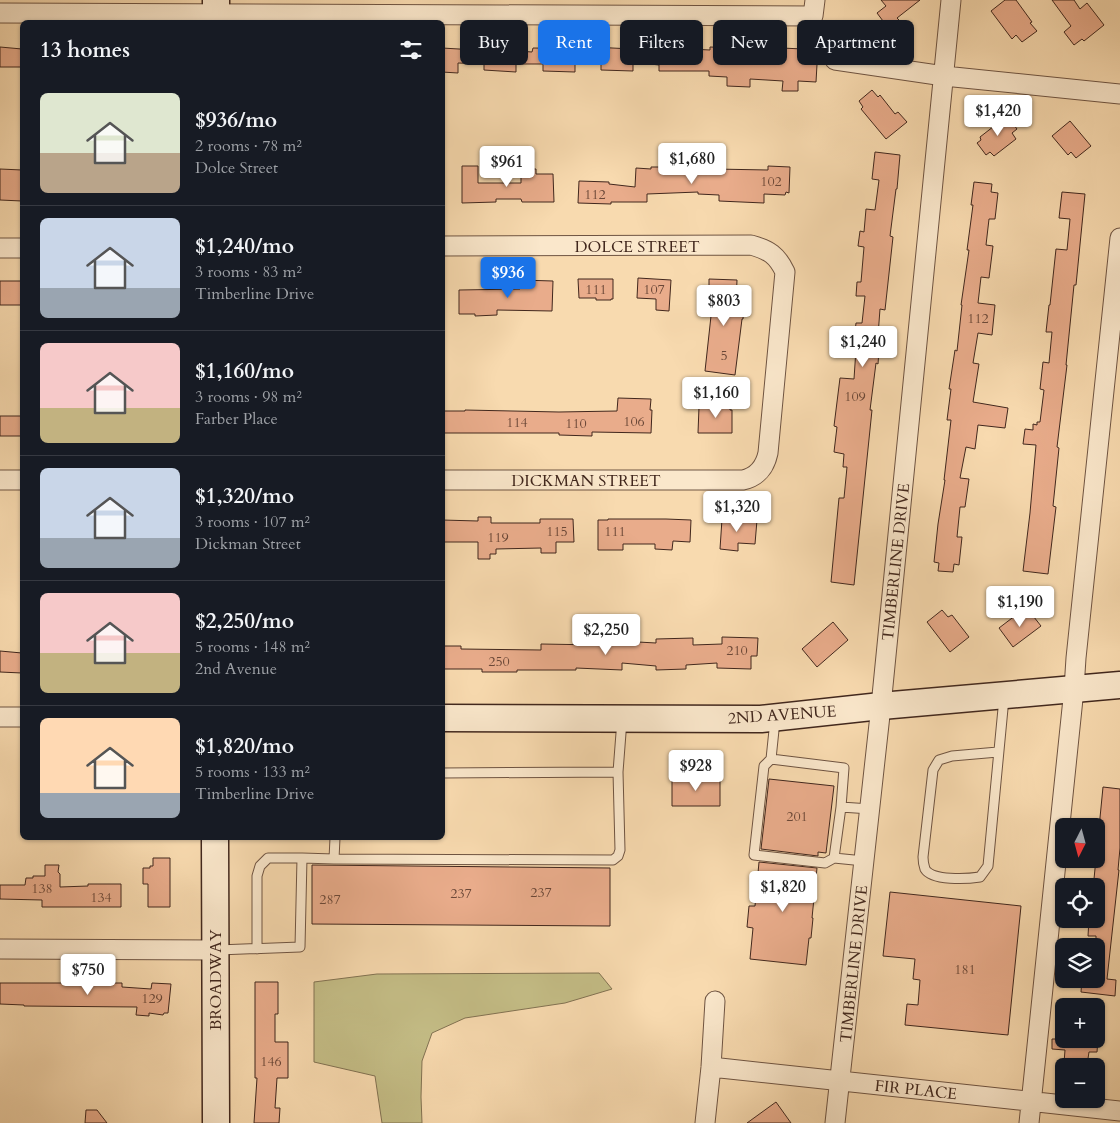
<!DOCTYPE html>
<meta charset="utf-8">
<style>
body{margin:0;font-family:Cardo,serif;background:#242831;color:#f1f3f6;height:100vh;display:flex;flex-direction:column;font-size:19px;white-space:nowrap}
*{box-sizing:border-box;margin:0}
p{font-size:16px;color:#9ea1a6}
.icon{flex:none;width:28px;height:28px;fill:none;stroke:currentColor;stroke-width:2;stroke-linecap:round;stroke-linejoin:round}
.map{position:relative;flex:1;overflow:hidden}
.side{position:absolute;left:20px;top:20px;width:425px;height:820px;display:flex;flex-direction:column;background:#171b24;border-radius:8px;box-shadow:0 1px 4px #0004}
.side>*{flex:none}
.top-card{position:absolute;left:460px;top:20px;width:475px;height:45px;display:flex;gap:10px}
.needle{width:32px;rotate:186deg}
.controls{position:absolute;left:1055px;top:818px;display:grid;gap:10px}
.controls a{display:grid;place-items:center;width:50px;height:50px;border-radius:8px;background:#171b24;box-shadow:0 1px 4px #0004;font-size:25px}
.price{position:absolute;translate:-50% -42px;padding:0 11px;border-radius:5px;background:#fff;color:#222;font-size:16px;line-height:32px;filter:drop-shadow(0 1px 2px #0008)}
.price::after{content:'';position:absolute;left:50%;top:30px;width:15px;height:11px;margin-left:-8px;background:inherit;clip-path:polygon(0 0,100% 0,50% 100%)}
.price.active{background:#1a73e8;color:#fff}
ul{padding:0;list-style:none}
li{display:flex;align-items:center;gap:15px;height:125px;padding:0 20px}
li+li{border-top:1px solid #363941}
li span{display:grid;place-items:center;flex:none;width:140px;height:100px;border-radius:8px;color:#555}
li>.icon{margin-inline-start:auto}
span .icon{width:60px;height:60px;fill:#fffc;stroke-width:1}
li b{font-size:21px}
h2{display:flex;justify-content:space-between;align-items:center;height:60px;padding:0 20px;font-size:21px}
.tag{padding:0 18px;border-radius:8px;background:#171b24;box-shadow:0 1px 4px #0004;font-size:18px;line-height:45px}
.tag.active{background:#1a73e8;color:#fff}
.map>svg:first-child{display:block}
.green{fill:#c4bd86;stroke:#827252}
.building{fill:#e9ac8b;stroke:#41271d}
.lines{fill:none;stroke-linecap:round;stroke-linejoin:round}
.lane-casing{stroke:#6f5442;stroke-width:11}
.street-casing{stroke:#6f5442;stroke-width:21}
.secondary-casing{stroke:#41271d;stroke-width:29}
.lane{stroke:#fae7cb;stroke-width:9}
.street{stroke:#fae7cb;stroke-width:19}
.secondary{stroke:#fae7cb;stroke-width:26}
.labels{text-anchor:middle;stroke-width:4;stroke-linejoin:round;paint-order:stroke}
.number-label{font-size:14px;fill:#6b4838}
.street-label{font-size:16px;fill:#41271d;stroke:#fae7cb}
</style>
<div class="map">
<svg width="1120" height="1123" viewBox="0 0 1120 1123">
<rect width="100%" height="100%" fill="#f8daaf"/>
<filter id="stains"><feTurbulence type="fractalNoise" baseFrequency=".004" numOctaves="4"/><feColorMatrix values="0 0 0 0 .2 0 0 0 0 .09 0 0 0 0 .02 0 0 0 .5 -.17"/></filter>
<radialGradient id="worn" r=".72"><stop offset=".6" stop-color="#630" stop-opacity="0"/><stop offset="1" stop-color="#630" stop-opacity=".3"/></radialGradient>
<path class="green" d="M599,973l13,16 -47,14 -100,15 -33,15 -10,28 -1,36 1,26h-40l-7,-47 -61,-14v-80l63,-8z"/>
<path class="building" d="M881,0h39l-23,18 2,2 -10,9 -12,-16 9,-7z
M1005,0h11l16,22 -2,1 7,8 -15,11 -6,-7 -4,4 -21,-28z
M1052,0h22l6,9 7,-6 17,22 -20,16 -2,-2 -8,6 -10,-13 7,-6z
M803,46l15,1 -2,35 -18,-1v10h-16l1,-10 -33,-2v8l-23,-1v-9l-18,-1v-5h-50v-6l-26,-3v9l-32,-1v-6l-26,-1v9l-32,-1v-7h-27v8l-32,-2v-6l-26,-1v10l-16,-1v-24l34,2v-2l56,4 1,-4 60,1v-2l58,3v-3l59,3v-3l50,2v-2l43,2z
M0,47l22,2v18h-22z
M872,90l6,7 2,-2 15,19 3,-2 9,10 -21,17 -25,-30 2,-2 -4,-6z
M1007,116l10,13 -5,4 4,6 -22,17 -4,-4 -4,3 -9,-12 4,-3 -1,-3z
M1070,121l21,25 -15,12 -5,-6 -3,3 -16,-19z
M875,152l25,3 -3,34h-1l-6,47 3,1 -8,73 -5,-1 -3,40 2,1 -1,14 -2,-1 -6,47h2l-18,175 -23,-3 8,-84h5l3,-31h-4l1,-13 -10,-2 3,-25 -3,-1 6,-48 14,1 2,-30h-3l3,-26h6l3,-27h-9l1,-14h4l3,-35 -6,-1 2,-15 4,1 2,-23 9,1 4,-30 -7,-1z
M462,166h16v17h43v-14h15v5h17l1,28h-32l-1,-3h-25v3l-34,1z
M693,166l21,1v2l54,1v-4l22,1 -1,26 -3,-1 -1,3 -21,-1v9l-45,-2v-6l-21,-1v-2l-51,2v8h-36v2l-33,-1 1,-22 30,1v2l26,3 1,-19 15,1v-2h42z
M0,169l22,1v31l-22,-1z
M974,182l18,2 -1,8 7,1 -3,26h-6l-3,26 7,1 -4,32 -8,-1 -3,26 17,2 -3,30 -14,-2 -5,30 6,1 -6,38 35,6 -3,20 -27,-3 -3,24 -9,-2 -6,31 9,1 -4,28h-5l-3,30h5l-3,28 -5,-1 -1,8 -15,-1 1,-8 -5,-1 4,-38 7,-44h-1l7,-60h-4l4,-31h-2l6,-39 2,1 5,-46h-1l8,-55h-2l6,-45h-2z
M1062,192l23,2 -9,91h-2l-8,80h1l-10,82 2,1 -6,58 3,1 -8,67 -25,-3 7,-58 6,-68 -13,-1 2,-15 8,1v-6l4,1v-3h3l4,-32 -4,-1 3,-27 6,1 3,-31h-6l3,-27h1l6,-56 11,1 3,-31 -11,-1z
M638,278l33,2 -2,31 -13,-1v-11l-19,-1z
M578,279h35v20h-2v1h-15v-2h-17z
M709,279l28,1 -1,25 8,1 -1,13h-1l-7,56 -30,-4 6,-55h-2z
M520,280l33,1 -1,30 -55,-1v5l-22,1v-2h-16v-24l61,-1z
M0,281h22v24h-22z
M618,398l33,1 -1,11h2l-1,23 -59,-1v4l-33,-1v-2h-117v-22h23v-1l94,2 58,-1z
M717,403h13v7h2v23h-34l1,-26h18z
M0,416h22v20h-22z
M478,517h13v6h49v-4h33l1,23h-18v11h-15v-5l-45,1v5h-6v5h-12v-17h-36v-22l36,1z
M731,518l26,2 -2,24 -17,-1v8l-18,-2 2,-30 9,1z
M608,519h58l25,1 -1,22 -17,-1 -1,9 -17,-1v-5h-32v6h-25v-30h10z
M942,610l6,7 4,-2 17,22 -19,15 -23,-30z
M1020,612l4,4 6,-4 11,14 -28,21 -14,-19z
M833,622l15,18 -31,27 -15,-18z
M600,634l21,1 -1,6 36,2v-4l37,-1v7l29,-1v-7l36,1 -1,18h-6v13l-34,-1v-5l-31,2v4l-30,1v-4l-34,-3v7l-46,-2v2h-59v2h-35v-3h-40v-23h19v3l80,1v-6l58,1z
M0,651l22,2v20l-22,-1z
M720,777v29h-48v-28z
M769,779l65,7 -8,67 -8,-1v4l-57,-7z
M1103,787l17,2v59l-2,22h1l-12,109 9,1 -1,16 -34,-4 1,-13h14v-43h-8l1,-17h7v-40h-2z
M153,858h17v49h-22v-23h-5v-16h7v-2h3z
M759,862l58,6 -5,50h1l-2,20h-2l-3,27 -56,-6 3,-31 -6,-1 2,-21h6z
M45,865h14l-1,7 2,2v13l28,-1v-2h33v23h-79v-7l-42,-1v-14h25l1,-7h7v-2h12z
M312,865l298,3v58l-298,-2z
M890,892l131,14 -13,129 -103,-10 2,-21 11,1 2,-25 -7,-1 2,-20 -32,-3z
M255,982h23v32h-3v28h13v36h-11l-2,30h5l-1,15h-25l3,-45h-2z
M0,983h122v4l29,2 1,-6 19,1 -3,29h-4l-1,2 -14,-2v3l-13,-1 1,-8 -113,-1v-1l-24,-1z
M1052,1039h46l-1,13h-8l-2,13 -23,-2 1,-13 -13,-1z
M776,1102l15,21h-44z
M86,1110h11l10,13h-22z"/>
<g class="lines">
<defs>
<path id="lane" d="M774,721v9l-3,29 73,9 -3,39 29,2
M998,752l-46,4 -13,4 -6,10 -10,87c0,3 1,9 2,12 7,12 42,10 55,8l8,-11 16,-168
M771,759l-7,7 -10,89 71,8 9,-5
M442,773l176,-1 4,-52
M841,807l-7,51 30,3
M334,859l279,1 5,-4 2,-6 -2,-78
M257,949v-73l3,-10 8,-8h34
M218,950l82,-3 2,-89 32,1 1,-21"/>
<path id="street" d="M0,13l813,3 2,-16
M835,60l109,16 176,18
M442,246l309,-1c18,5 26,10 34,27l-17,181c-3,14 -11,24 -25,27h-301
M0,248h22
M0,480h22
M0,717h22
M0,949l215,1
M711,1067l409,44
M705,1123l6,-56 4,-66
M835,1123l46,-417 70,-706
M1029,1123l45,-434 2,-31 44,-420"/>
<path id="secondary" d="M216,22v-22
M442,718l319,1 120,-13 239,-21
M215,838l1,285"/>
</defs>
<use href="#lane" class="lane-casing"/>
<use href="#street" class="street-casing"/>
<use href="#secondary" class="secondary-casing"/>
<use href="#lane" class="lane"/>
<use href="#street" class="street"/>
<use href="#secondary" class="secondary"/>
</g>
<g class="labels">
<g class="number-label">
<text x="771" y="186">102</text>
<text x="595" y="199">112</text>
<text x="596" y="294">111</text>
<text x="654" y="294">107</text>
<text x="978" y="323">112</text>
<text x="724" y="360">5</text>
<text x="855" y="401">109</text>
<text x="634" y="426">106</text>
<text x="517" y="427">114</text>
<text x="576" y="428">110</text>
<text x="557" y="536">115</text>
<text x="615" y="536">111</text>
<text x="498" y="542">119</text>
<text x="737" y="655">210</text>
<text x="499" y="666">250</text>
<text x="797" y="821">201</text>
<text x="42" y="893">138</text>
<text x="541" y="897">237</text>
<text x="461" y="898">237</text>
<text x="101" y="902">134</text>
<text x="330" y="904">287</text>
<text x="965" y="974">181</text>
<text x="152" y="1003">129</text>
<text x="271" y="1066">146</text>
</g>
<g class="street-label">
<text x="637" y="252">DOLCE STREET</text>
<text x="586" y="486">DICKMAN STREET</text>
<text transform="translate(895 562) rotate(-84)" y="6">TIMBERLINE DRIVE</text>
<text transform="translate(782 714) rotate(-4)" y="6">2ND AVENUE</text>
<text transform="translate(853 964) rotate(-84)" y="6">TIMBERLINE DRIVE</text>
<text transform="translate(215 980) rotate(-90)" y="6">BROADWAY</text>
<text transform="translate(916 1089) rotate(6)" y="6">FIR PLACE</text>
</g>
</g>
<rect width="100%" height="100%" filter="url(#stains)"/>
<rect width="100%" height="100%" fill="url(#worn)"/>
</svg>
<div class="controls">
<a><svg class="needle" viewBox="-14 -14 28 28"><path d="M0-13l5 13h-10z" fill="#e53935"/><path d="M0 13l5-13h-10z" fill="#9ea1a6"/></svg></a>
<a><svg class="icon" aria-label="locate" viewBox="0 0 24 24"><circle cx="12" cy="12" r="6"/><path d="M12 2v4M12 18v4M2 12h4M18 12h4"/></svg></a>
<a><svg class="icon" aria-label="layers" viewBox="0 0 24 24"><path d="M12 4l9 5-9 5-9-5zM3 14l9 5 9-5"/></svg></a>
<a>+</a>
<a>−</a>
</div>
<b class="price" style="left:998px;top:137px">$1,420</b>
<b class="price" style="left:692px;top:185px">$1,680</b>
<b class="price" style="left:507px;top:188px">$961</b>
<b class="price active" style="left:508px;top:299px">$936</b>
<b class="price" style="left:724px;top:327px">$803</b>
<b class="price" style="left:863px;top:368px">$1,240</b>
<b class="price" style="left:716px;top:419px">$1,160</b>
<b class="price" style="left:737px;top:533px">$1,320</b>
<b class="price" style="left:1020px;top:628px">$1,190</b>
<b class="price" style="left:606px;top:656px">$2,250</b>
<b class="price" style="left:696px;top:792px">$928</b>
<b class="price" style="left:783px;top:913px">$1,820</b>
<b class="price" style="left:88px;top:996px">$750</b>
<div class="top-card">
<a class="tag">Buy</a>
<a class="tag active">Rent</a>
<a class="tag">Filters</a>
<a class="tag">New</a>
<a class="tag">Apartment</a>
</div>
<section class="side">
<h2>13 homes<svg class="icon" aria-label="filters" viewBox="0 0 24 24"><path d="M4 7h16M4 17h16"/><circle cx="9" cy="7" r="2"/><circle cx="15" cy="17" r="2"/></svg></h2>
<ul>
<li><span style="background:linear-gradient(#dfe7d0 60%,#b9a48a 0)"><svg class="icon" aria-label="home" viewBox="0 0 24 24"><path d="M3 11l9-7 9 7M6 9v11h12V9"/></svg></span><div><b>$936/mo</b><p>2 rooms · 78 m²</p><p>Dolce Street</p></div></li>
<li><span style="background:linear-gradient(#c9d6e8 70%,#9aa5b1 0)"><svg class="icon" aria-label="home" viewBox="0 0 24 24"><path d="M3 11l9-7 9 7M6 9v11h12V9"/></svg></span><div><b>$1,240/mo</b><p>3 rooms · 83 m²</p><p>Timberline Drive</p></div></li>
<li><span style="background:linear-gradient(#f6c9c9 65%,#c2b280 0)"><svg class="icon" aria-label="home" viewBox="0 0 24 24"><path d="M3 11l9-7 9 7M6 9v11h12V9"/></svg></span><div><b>$1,160/mo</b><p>3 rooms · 98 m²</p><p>Farber Place</p></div></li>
<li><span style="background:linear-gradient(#c9d6e8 70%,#9aa5b1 0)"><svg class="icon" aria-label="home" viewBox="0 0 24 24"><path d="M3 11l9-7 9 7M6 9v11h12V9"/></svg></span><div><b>$1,320/mo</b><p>3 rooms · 107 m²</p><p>Dickman Street</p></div></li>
<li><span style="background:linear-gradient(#f6c9c9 60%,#c2b280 0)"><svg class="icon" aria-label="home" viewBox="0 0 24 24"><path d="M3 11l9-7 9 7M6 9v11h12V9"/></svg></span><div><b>$2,250/mo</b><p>5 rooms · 148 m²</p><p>2nd Avenue</p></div></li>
<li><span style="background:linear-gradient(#ffd9b3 75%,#9aa5b1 0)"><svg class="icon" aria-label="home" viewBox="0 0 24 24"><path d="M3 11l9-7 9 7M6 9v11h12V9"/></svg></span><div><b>$1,820/mo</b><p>5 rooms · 133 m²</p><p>Timberline Drive</p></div></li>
</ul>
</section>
</div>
